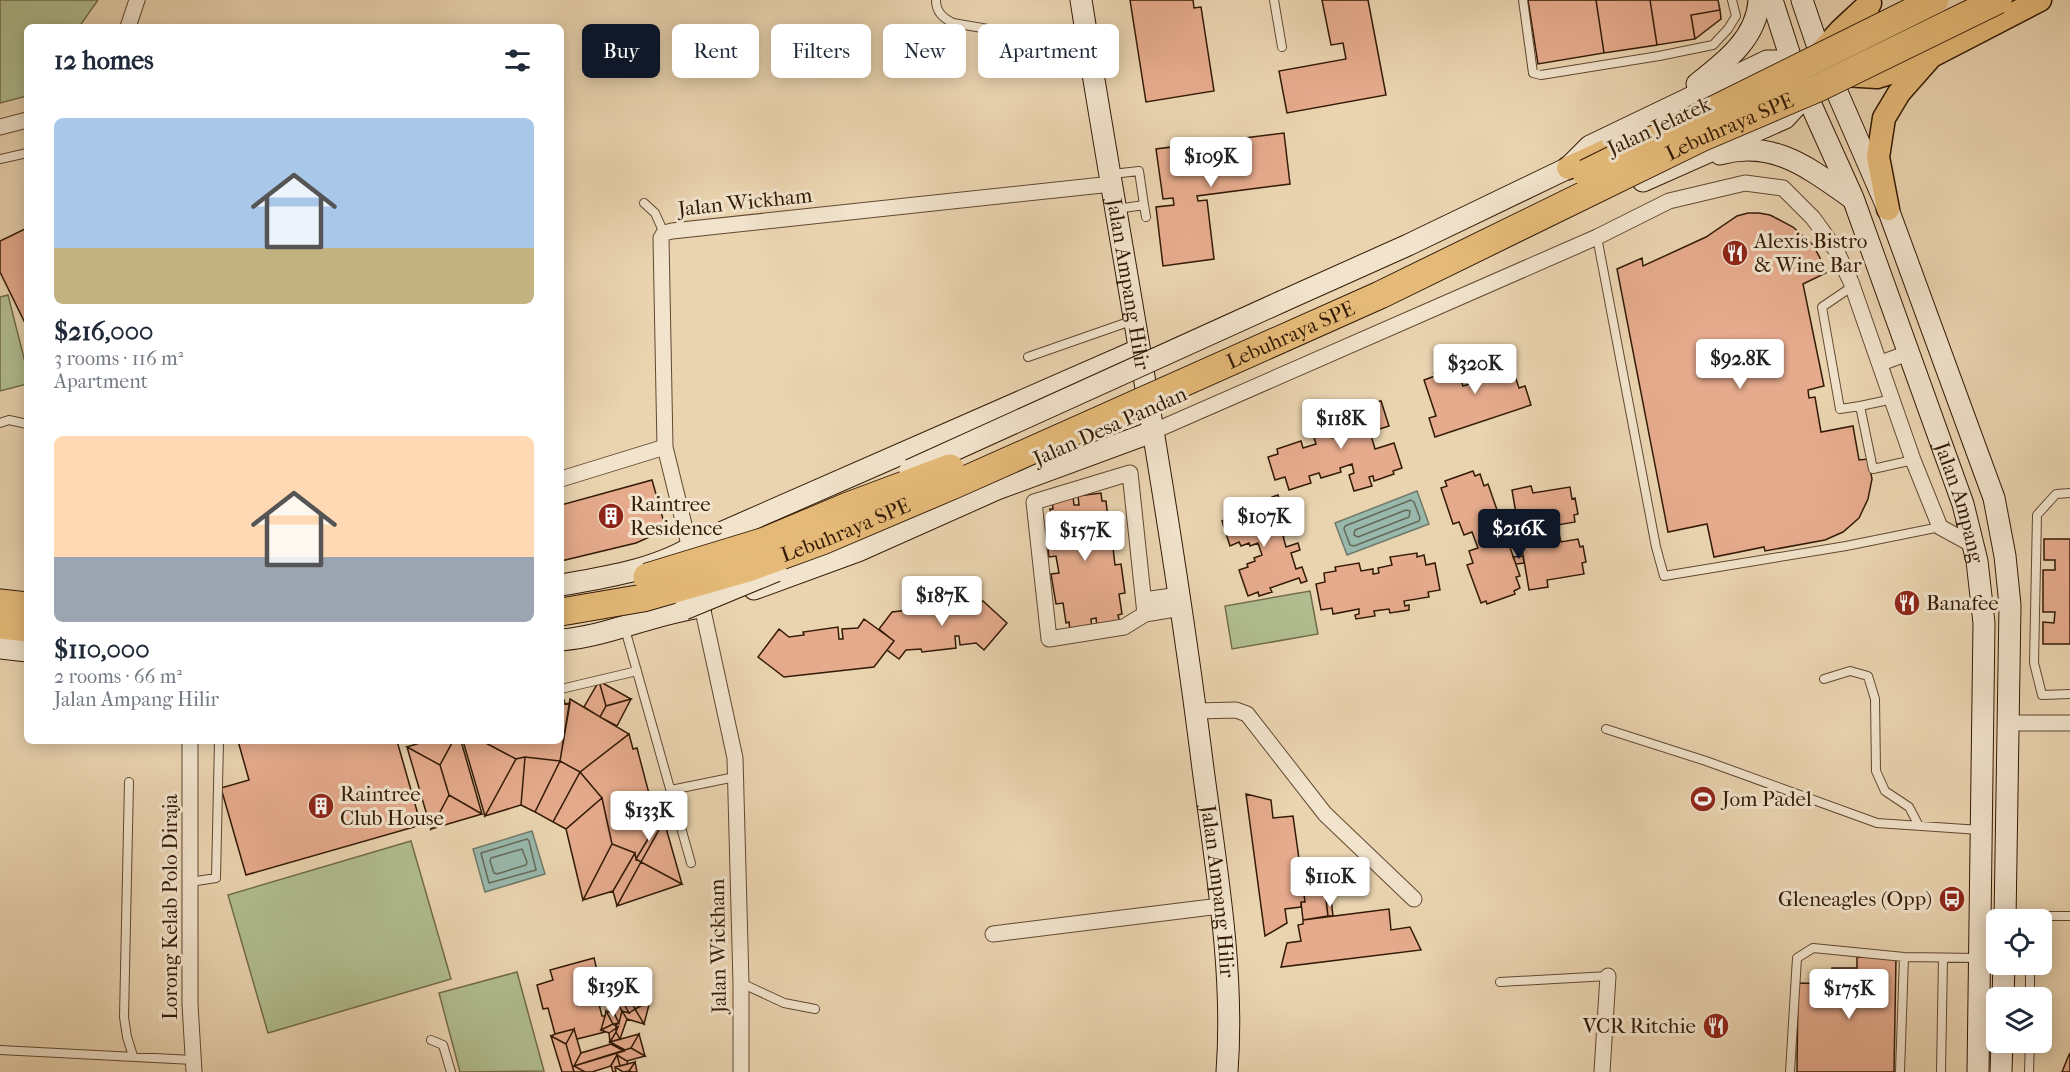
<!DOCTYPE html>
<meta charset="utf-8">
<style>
body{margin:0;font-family:"IM FELL French Canon",serif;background:#f2f2f3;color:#1f2937;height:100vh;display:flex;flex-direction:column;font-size:22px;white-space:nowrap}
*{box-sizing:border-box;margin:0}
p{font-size:20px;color:#747a83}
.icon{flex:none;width:33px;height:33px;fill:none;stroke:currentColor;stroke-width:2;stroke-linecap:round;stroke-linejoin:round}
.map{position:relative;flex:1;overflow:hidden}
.panel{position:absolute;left:24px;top:24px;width:540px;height:720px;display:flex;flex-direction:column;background:#fff;border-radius:9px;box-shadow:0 3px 15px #0003}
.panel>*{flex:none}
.hud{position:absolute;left:582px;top:24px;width:570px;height:54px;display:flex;gap:12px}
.controls{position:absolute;left:1986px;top:909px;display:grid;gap:12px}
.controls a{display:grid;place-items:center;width:66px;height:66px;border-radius:9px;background:#fff;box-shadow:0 3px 15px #0003;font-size:30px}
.price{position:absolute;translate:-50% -51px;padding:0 14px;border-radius:6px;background:#fff;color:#222;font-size:20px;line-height:39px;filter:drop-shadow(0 2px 3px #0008)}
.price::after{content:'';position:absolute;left:50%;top:36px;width:18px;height:14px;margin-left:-9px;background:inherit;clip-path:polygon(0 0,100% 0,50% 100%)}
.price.selected{background:#111827;color:#fff}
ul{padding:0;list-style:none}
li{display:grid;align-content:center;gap:12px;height:318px;padding:0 30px}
li span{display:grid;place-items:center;height:186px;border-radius:9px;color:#555}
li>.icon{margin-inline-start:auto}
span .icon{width:108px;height:108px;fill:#fffc;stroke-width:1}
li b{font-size:26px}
h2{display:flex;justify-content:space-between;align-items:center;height:72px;padding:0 30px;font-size:26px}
.pill{padding:0 21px;border-radius:9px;background:#fff;box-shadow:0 3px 15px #0003;font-size:21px;line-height:54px}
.pill.selected{background:#111827;color:#fff}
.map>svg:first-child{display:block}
.green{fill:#b1be90;stroke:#726c4a;stroke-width:1.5}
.water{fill:#98b8ac;stroke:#707969;stroke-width:1.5}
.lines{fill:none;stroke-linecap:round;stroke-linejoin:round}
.shore{stroke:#666958;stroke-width:1.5}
.building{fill:#e6ab8d;stroke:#331a05;stroke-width:1.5}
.lane-casing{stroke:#614830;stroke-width:10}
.street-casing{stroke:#614830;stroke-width:17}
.secondary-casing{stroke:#331a05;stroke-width:23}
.primary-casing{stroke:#331a05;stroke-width:25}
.highway-casing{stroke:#331a05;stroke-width:29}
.lane{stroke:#f1e3cc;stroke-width:8}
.street{stroke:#f1e3cc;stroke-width:15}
.secondary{stroke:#f1e3cc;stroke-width:21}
.primary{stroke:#e5ba78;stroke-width:22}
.highway{stroke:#e5ba78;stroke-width:27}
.secondary-bridge-casing{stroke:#331a05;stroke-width:23;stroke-linecap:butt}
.highway-bridge-casing{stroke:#331a05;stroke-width:29;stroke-linecap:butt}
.secondary-bridge{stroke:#f1e3cc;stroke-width:21}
.highway-bridge{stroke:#e5ba78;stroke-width:27}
.labels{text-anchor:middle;stroke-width:6;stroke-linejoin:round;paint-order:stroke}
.street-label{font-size:21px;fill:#331a05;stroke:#f1e3cc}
.poi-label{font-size:21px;fill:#331a05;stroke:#f1e3cc;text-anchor:start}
</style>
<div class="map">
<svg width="2070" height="1072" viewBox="0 0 2070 1072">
<rect width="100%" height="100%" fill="#ead4b0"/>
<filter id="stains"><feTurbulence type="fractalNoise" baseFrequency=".00333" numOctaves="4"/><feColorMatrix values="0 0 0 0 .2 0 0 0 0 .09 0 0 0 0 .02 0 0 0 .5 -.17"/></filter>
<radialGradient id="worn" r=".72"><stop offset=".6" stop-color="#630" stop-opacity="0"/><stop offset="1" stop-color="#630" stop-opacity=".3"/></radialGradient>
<path class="green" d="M0,0h98l-19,27h-52v69l-27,7z
M8,295l19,75v14l-27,7v-94z
M1310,591l8,43 -86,15 -7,-43z
M411,841l40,138 -183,54 -40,-138z
M517,972l27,99 -84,1 -21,-79z"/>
<path class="water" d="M1417,491l12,33 -82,31 -12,-32z
M532,831l13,43 -60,18 -12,-43z"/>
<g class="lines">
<path class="shore" d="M1411,500l3,2 6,16 -1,3 -65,25 -4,-1 -6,-16 1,-3z
M1406,510l4,1 -1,6 -51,20 -4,-2 1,-5z
M527,839l2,2 7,29 -47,13 -8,-30z
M522,849l5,13 -1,3 -29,9 -3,-1 -4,-12 1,-3z"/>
</g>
<path class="building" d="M1130,0h63l1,8 7,-1 13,84 -68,11z
M1322,0h46l18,95 -99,18 -8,-42 67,-12 -3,-16 -12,2z
M1528,0h68l8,53 -66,11z
M1596,0h54l7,45 -53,8z
M1650,0h68l2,10 -29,5 4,24 -38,6z
M1720,10l1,9 -26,20 -4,-24z
M1284,133l6,51 -93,12 1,5 9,-1 7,59 -51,7 -7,-59 18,-2 -1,-7 -10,1 -7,-50z
M1759,213l11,2 23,12 20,18 7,13 6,15 -23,11 21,102 -16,4 1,8 6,-1 6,35 32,-6 6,34 9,-1 4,20 -4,20 -9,19 -16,14 -18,8 -60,11 -1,-4 -50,10 -7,-33 -39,8 -51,-263 25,-11 1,8 63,-29 31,-21 11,-3z
M27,228v99l-27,-55v-31z
M1495,352l1,3 11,-3 12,36 6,-2 6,19 -96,32 -6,-19 7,-2 -12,-36 11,-4 -1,-3 15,-5 1,3 7,-3 6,18 16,-5 -5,-18 7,-2 -2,-4z
M1371,400l1,3 9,-2 8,25 -19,6 5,17 19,-6 8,25 -9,3 1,3 -20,7 -1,-5 -4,1 3,9 -18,5 -5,-16 5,-2 -2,-9 -12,4 1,4 -20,6 -2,-5 -10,3 2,7 -22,7 -4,-13 -10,3 -7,-23 10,-3 -1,-5 24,-8 2,7 13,-4 -2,-6 16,-5 2,5 10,-2 -3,-11 -5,2 -6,-18 19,-6 3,9 2,-1 -1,-5z
M1473,471l2,5 5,-2 4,12 4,-2 32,92 -4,1 4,11 -6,3 1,3 -28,10 -1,-3 -5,2 -14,-38 6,-2 -4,-12 9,-3 -6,-16 -8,3 -5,-13 -6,2 -12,-36 6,-2 -2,-5z
M652,480l13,46 -4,6 -25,11 -75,18v-56z
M1531,486l2,7 37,-6 2,12 3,-1 3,16 -4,1 1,7 -18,3 4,17 17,-3 2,8 3,-1 3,16 -4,1 2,11 -37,6 1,7 -19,3 -17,-100z
M1101,493l1,8h4l2,18 5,-1 4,29 -4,1 2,17 6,-1 4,29 -6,1 3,20 -4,1 2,8 -23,4 -1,-9 -5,1 1,9 -22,3 -1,-9 -3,1 -3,-20 -7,1 -5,-30 8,-1 -3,-17 -7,1 -4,-29 7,-1 -2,-18h3l-1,-9 21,-3 1,8h5l-1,-9z
M1278,495l5,17 -6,2 6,15 9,-3 2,7 -11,3 3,11 12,-4 2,7 -9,3 5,16 6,-2 5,14 -6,2 -2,-5 -29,10 2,4 -13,4 -1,-4 -10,4 -9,-26 9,-3 -1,-3 8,-3 -1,-3 8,-3 -4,-12 -8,3 -1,-3 -8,3 -2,-4 -9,4 -8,-25 10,-4 -1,-4 11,-4 1,4 31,-10 -2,-6z
M1519,535l2,7 -12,2 -3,-8z
M2044,539h26v105h-27v-22l11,1 1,-11h-12v-42h12v-10h-11z
M1417,553v4l7,-2 2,10 9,-2 5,27 -12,2 1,5 -25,4 1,5 4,-1v5l-19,3 -1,-4 -15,2 1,5 -19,3 -1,-4 4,-1v-5l-26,5 -1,-6 -11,2 -5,-26 9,-2 -1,-9 12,-2 -1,-4 24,-4 2,8 12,-2v5l6,-1 -1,-5 14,-3 -2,-8z
M1523,556l1,7 -8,1 -3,-7z
M983,601l24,22 -23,27 -8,-7 -16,2 -1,-9h-4l1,12 -34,4 -1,-3 -15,1 -7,9 -12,-9 7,-9 -15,-12 13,-17z
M864,619l30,22 -20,26 -90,10 -26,-20 21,-28 10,8 15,-2 -1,-3 35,-5 1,12h4l-1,-10 16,-1z
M599,681l32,18 -25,7z
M599,681l7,25 -6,11 -16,-10z
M570,699l59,35 -49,38 -20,-11z
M631,699l-14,27 -17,-9 6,-11z
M564,700l1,4 5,-1 -10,58 -35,-4 -9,2 -34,-18h79v-40z
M629,734l4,15 4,-1 20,76 -21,35 -1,-6 -23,-9 -10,-46 -22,-26z
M238,741h159l24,84 -175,50 -25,-87 28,-8z
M426,741h27l-13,24 -33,-18z
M453,741h8l21,73 -33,-19 -9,-30z
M463,741h19l34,18 -31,57z
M407,747l33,18 9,30 -18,34z
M525,757l35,4 -25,51 -14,-7z
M525,757l-4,48 -36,11 31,-57z
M560,761l20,11 -27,50 -18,-10z
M580,772l22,26 -36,31 -13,-7z
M1246,794l25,6 2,18 20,-2 9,64 3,22h-4v5l-16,2 2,14 -22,13z
M449,795l33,19 -51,15z
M602,798l10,46 -29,56 -17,-71z
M664,821l-23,41 -5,-3 21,-35z
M664,821l18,63 -41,-22z
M612,844l23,9 -22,38 -30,9z
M635,853l1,6 5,3 -24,44 -4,-15z
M641,862l41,22 -65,22z
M1319,871l1,6 -16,2v-6z
M1323,877l5,39 -25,4 -2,-18h4l-3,-22z
M1326,899h5l2,17h-5z
M1389,909l2,21 19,-3 11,23 -140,17 6,-24 14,-2 -3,-16 5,-1v-4z
M1857,957h39l-2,115h-97l1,-89 34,1v-16h25z
M594,958l6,25 -6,2 8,31h3l-4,14 4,2 -28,7 -3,-10 -19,5 -7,-26 -5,1 -6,-24 16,-5 -3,-10z
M627,994l23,7 -15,8z
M627,994l8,15 -6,4 -5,-9z
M650,1001l-6,23 -9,-15z
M617,1002l7,2 5,9 -7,-2z
M617,1002l5,9 -3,12 -5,-10z
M635,1009l9,15 -17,-5 -5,-8 7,2z
M606,1011l7,13 -12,6 4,-14z
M606,1011l8,2 5,10 -6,1z
M622,1011l5,8 -7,20 -4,-7v-7l3,-2z
M613,1024l5,3 -9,6 -8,-3z
M618,1027l-2,5 -6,10 -1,-9z
M574,1029l-8,15 -15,-8 4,-2z
M574,1029l7,24 -7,13 11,6h-11l-8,-28z
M616,1032l4,7 -10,3z
M639,1034l6,22 -14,-8z
M639,1034l-8,14 -6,2 -15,-8z
M551,1036l15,8 8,28h-12z
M611,1044l13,7 -50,15 7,-13z
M631,1048l14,8 -18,5 -10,-6 -6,11 -19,6h-7l-11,-6z
M2070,1053v19h-8l6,-15z
M617,1055l3,11 -5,1 1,5h-3l-2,-7z
M617,1055l10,6 1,3 -8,2z
M635,1062l2,10h-5l-3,-1z
M635,1062l-6,9 -6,1 -8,-5z"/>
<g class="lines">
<defs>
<path id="lane" d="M936,0c0,12 7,18 17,23l134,23
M1274,0l8,47
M1523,0l10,73 8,2 118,-19 54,-11 15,-16 8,-13 -4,-16
M0,159l27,-6
M1112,174l27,-3 5,34 -27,4
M644,203l11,10 9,20
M1144,205l2,12
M1597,237l59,310 8,29 182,-30 94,-19
M1853,286l-31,21 18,102 20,-3 13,63 40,-9
M1028,357l106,-37
M1860,406l33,-7
M0,423l9,-3 18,4
M2070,493l-14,1 -19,21 -3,148 8,32 28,-1
M625,629l66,234
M1824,679l26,-8 18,5 7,23 1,72 9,20 24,16 10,19
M561,689l76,-18
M1606,729l100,32 171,62 103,7
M129,782l-5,235 3,20 6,19
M671,790l64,-13
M190,882l26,-4 3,-137
M2006,916h64
M1500,982l108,-6
M741,983l43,20 31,6
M2030,998v-34
M431,1040l12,5 8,27
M0,1050l193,10
M1790,1072l7,-114 16,-10 91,9 74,1
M1900,1072l4,-115
M1941,1072l2,-114
M2029,1072l1,-30"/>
<path id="street" d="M128,27l9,-27
M0,127l27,-7
M1881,363l27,-10
M1152,432l445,-195 72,-36 76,-18 38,5 30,30 23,32 15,32 62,178 27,67 33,18
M1130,473l15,141 -21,13 -75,12 -15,-137z
M561,479l104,-32
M690,549l-25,-102 -4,-209 3,-5 8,-2 440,-47
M1144,600l35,-5
M702,606l33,152 6,225v89
M1145,614l36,-6
M1196,711l40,-1 11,4 78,100 89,85
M2009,723h61
M190,741v263l4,68
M993,934l227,-28
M1602,1072l6,-96"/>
<g id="secondary">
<path id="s1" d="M1081,0c40,251 88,501 120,753 13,105 34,212 26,319"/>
<path id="s2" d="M1772,0l21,65 60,133 110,306 14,57 7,62 -6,449"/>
<path d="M1802,0l18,53 68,156 106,289 11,58 5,49 -5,315"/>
<path d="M1697,84c28,-22 60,-46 62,-84"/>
<path d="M1720,154c54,-15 90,15 132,44"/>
<path d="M1643,181l142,-63 11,-12 4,-12"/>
<path d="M1283,301l125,-56 160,-77 22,-22 177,-85h16l20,6"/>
<path d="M561,585c47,-8 99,-16 139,-43l438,-192"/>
<path d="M754,589l104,-38 139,-62 155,-57"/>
<path d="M561,640c49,-4 93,-27 140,-33"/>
<path d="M0,648l27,3"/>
<path d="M2003,998l1,-34"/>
<path d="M2001,1072l1,-30"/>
</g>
<path id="primary" d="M1866,51c-5,-19 -2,-30 3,-47
M1820,53l21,-23 29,-27
M1843,75l34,2 16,-5 39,-16 108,-56
M1568,168l37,-17
M1888,209l-10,-52 6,-39 15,-25 30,-34"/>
<path id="highway" d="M0,603l27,3
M0,625l27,3"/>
</defs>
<use href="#lane" class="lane-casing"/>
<use href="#street" class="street-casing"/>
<use href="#secondary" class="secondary-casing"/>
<use href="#primary" class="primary-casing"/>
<use href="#highway" class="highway-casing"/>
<use href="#lane" class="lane"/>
<use href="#street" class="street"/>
<use href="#secondary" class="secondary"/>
<use href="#primary" class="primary"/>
<use href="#highway" class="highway"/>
<defs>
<path id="secondary-bridge" d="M910,470l373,-169
M684,609l92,-38"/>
<g id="highway-bridge">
<path d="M1586,173l349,-173"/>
<path d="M647,577l118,-36 83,-35 102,-38"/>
<path id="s3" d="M561,612l82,-14 105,-30 74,-27 134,-57 424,-189 321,-157 117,-50 180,-88"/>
</g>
</defs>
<use href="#secondary-bridge" class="secondary-bridge-casing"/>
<use href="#highway-bridge" class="highway-bridge-casing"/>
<use href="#secondary-bridge" class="secondary-bridge"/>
<use href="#highway-bridge" class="highway-bridge"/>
</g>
<defs>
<symbol id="restaurant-disc" viewBox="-11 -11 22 22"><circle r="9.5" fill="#8f2418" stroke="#f1e3cc"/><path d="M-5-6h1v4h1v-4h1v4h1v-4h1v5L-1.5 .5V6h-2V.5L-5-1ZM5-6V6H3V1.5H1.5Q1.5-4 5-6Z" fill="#fff"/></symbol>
<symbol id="building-disc" viewBox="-11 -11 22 22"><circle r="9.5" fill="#8f2418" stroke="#f1e3cc"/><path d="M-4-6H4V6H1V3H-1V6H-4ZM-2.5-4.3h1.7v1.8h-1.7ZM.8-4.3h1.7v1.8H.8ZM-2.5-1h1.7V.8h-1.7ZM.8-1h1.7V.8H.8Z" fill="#fff"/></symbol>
<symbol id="stadium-disc" viewBox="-11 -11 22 22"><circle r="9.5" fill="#8f2418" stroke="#f1e3cc"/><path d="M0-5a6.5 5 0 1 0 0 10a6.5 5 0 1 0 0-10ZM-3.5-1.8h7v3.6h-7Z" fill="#fff"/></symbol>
<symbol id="bus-disc" viewBox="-11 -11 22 22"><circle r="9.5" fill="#8f2418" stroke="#f1e3cc"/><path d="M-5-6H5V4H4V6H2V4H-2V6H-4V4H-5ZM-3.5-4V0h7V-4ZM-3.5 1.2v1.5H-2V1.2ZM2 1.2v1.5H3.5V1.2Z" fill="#fff"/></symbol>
</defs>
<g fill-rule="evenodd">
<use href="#restaurant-disc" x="1720" y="238" width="30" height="30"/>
<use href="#building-disc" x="596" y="501" width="30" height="30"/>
<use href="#restaurant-disc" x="1892" y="588" width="30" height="30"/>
<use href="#stadium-disc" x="1688" y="784" width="30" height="30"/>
<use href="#building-disc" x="306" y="791" width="30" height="30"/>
<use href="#bus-disc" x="1937" y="884" width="30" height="30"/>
<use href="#restaurant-disc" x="1701" y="1011" width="30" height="30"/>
</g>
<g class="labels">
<g class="street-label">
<text transform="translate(1659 126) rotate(-25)" y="7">Jalan Jelatek</text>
<text dy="7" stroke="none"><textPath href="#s3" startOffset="1269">Lebuhraya SPE</textPath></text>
<text transform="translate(745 202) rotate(-6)" y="7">Jalan Wickham</text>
<text dy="7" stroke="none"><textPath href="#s1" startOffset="288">Jalan Ampang Hilir</textPath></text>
<text dy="7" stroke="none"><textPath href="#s3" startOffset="783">Lebuhraya SPE</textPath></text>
<text transform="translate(1110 426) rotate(-24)" y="7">Jalan Desa Pandan</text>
<text dy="7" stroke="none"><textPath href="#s2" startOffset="537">Jalan Ampang</textPath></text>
<text dy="7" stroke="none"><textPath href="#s3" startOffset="297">Lebuhraya SPE</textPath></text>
<text dy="7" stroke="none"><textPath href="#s1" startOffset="902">Jalan Ampang Hilir</textPath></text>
<text transform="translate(170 907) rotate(-90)" y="7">Lorong Kelab Polo Diraja</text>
<text transform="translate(718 946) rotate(-91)" y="7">Jalan Wickham</text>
</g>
<g class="poi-label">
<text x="1754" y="248">Alexis Bistro<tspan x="1754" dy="24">&amp; Wine Bar</tspan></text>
<text x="630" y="511">Raintree<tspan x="630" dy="24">Residence</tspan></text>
<text x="1926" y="610">Banafee</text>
<text x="340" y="801">Raintree<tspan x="340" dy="24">Club House</tspan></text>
<text x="1722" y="806">Jom Padel</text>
<text x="1932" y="906" text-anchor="end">Gleneagles (Opp)</text>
<text x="1696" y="1033" text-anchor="end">VCR Ritchie</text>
</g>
</g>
<rect width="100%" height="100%" filter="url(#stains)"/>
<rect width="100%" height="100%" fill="url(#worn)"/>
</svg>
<div class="controls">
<a><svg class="icon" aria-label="locate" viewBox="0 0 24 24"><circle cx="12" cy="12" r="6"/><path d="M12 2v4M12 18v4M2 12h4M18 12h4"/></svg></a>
<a><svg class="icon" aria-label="layers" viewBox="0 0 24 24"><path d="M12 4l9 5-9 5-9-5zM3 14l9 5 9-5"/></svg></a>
</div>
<b class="price" style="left:1211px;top:188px">$109K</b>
<b class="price" style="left:1740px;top:390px">$92.8K</b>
<b class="price" style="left:1475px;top:395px">$320K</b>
<b class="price" style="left:1341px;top:450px">$118K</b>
<b class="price" style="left:1264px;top:548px">$107K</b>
<b class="price selected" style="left:1519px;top:560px">$216K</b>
<b class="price" style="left:1085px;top:562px">$157K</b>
<b class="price" style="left:942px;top:627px">$187K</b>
<b class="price" style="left:649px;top:842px">$133K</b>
<b class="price" style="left:1330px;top:908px">$110K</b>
<b class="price" style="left:613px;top:1018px">$139K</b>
<b class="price" style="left:1849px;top:1020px">$175K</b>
<div class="hud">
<a class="pill selected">Buy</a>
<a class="pill">Rent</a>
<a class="pill">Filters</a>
<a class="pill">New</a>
<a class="pill">Apartment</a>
</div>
<section class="panel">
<h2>12 homes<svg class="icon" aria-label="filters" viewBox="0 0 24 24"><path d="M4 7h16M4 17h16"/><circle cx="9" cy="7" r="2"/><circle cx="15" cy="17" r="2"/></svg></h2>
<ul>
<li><span style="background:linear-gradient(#a9c7e8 70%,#c2b280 0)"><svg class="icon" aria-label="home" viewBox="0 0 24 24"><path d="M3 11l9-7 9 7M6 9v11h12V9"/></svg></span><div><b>$216,000</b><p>3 rooms · 116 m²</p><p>Apartment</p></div></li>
<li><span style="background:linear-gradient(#ffd9b3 65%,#9aa5b1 0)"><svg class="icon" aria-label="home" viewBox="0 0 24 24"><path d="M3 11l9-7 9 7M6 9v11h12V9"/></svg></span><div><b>$110,000</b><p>2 rooms · 66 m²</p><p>Jalan Ampang Hilir</p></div></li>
</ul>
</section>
</div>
